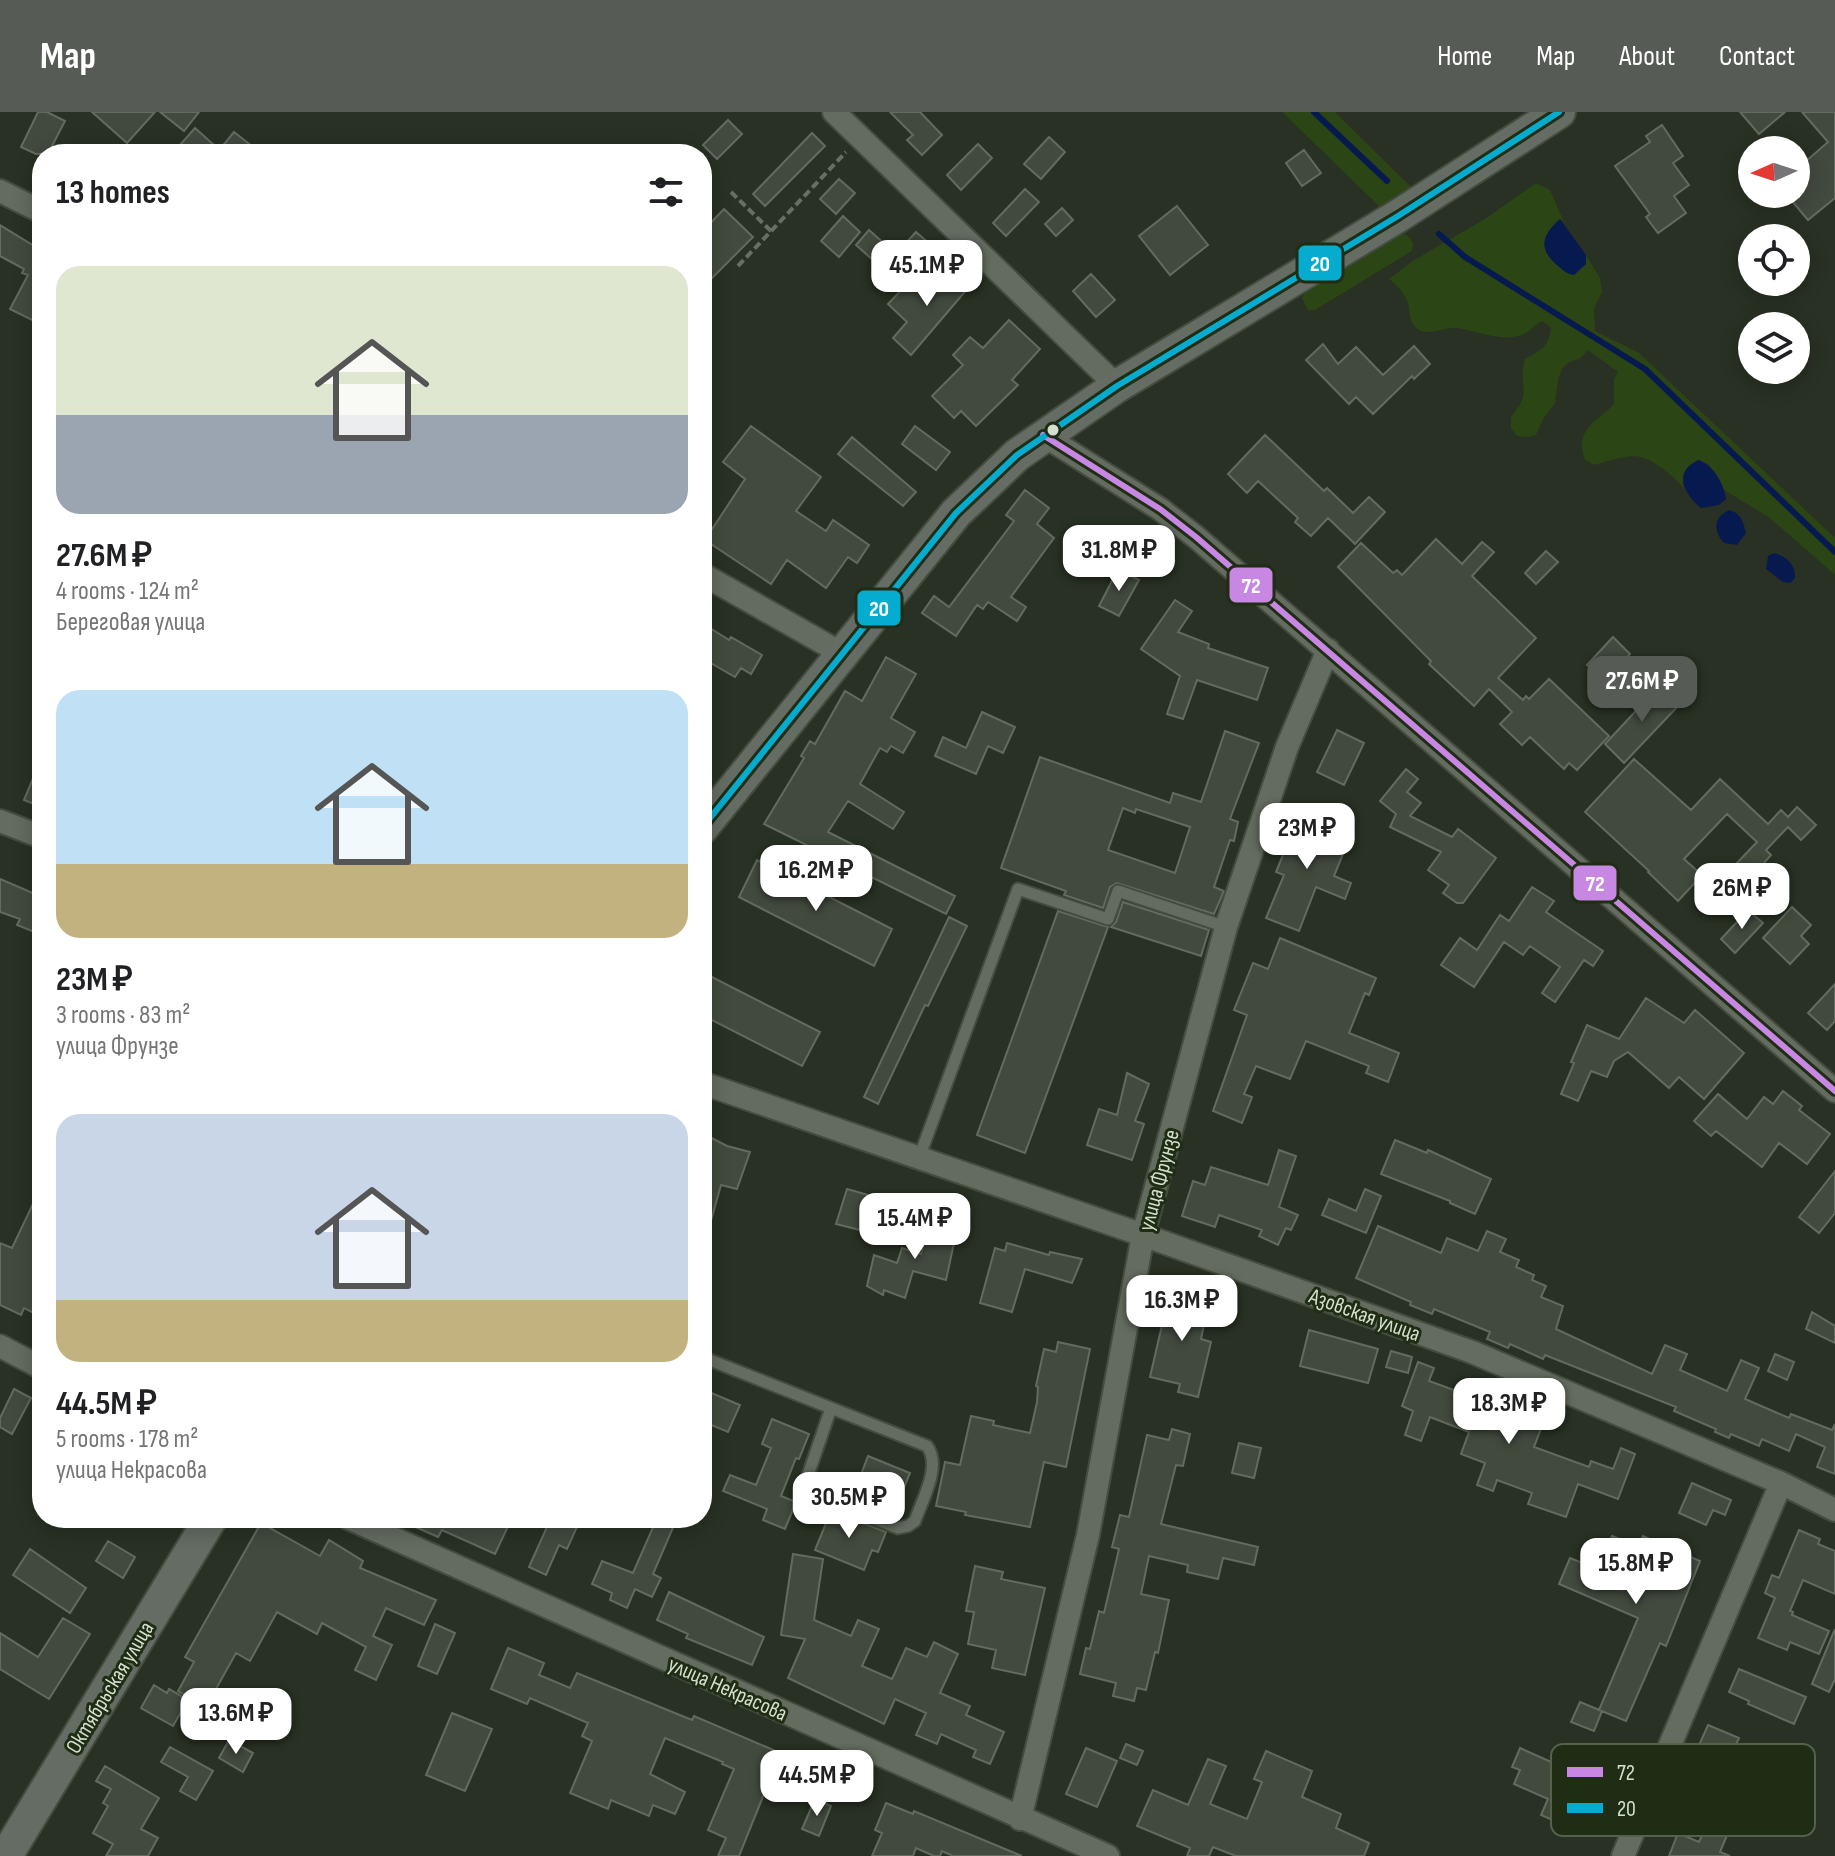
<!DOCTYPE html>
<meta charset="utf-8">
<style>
body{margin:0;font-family:"Sofia Sans Condensed",sans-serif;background:#f2f2f2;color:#202124;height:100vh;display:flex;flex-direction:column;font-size:30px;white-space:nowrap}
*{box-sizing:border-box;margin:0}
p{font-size:26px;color:#757577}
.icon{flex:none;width:44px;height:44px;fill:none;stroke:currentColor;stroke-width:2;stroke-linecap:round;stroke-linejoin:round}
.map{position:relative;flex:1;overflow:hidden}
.sheet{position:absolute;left:32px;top:32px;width:680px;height:1384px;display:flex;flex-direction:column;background:#fff;border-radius:32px;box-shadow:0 4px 20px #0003}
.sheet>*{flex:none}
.needle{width:52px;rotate:267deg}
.buttons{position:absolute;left:1738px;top:24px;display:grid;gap:16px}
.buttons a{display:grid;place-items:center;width:72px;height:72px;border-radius:50%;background:#fff;box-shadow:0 4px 20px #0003;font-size:40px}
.price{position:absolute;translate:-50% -68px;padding:0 18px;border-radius:16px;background:#fff;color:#222;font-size:26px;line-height:52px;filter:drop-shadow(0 2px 4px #0008)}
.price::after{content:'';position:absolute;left:50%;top:48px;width:24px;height:18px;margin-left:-12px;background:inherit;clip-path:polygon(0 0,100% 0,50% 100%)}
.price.selected{background:#565b56;color:#fff}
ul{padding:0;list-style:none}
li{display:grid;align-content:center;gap:16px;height:424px;padding:0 24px}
li span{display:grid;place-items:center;height:248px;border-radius:24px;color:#555}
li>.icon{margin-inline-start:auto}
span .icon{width:144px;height:144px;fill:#fffc;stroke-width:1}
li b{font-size:34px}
h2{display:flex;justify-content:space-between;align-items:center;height:96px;padding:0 24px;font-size:34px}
header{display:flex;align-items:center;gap:48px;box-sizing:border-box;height:112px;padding:0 40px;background:#565b56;color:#fff}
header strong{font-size:38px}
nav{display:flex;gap:44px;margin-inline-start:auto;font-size:28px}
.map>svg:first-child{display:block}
.green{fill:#2b4514}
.water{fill:#071a4f}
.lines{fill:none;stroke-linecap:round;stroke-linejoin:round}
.stream{stroke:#071a4f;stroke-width:6}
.building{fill:#424a3e;stroke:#636a5e;stroke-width:2;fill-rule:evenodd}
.lane-casing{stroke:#444c3f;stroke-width:15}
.street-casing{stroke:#444c3f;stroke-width:26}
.secondary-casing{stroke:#444c3f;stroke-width:36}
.path{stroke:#696e64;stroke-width:4;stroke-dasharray:8 4;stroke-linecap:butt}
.lane{stroke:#646b5f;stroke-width:11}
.street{stroke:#646b5f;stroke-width:22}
.secondary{stroke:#646c64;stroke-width:32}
.bus-1-casing{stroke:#1e2d13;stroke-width:12}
.bus-2-casing{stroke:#1e2d13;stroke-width:12}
.bus-1{stroke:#c787e3;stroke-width:6}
.bus-2{stroke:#06acd0;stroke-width:6}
.bus-dot{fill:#d5dfcf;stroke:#1e2d13;stroke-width:3}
.labels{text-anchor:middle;stroke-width:6;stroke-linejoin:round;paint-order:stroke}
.street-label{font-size:22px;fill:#d5dfcf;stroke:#1e2d13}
.key{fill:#1e2d13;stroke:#55624b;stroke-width:2}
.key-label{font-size:22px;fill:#d5dfcf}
.line-badge{stroke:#1e2d13;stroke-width:3}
.badge-label{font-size:22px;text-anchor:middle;font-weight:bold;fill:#fff}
</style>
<header>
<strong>Map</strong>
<nav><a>Home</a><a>Map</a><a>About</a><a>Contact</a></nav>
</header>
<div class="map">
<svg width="1835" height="1744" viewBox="0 0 1835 1744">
<rect width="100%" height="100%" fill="#283123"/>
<path class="green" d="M1282,0h53l76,75 -31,20z
M1536,71l14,7 14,32 -4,-3 26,45v-9l14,23 2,14 -8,16 1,23 44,22 196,185v37l-65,-57 -46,-28 -16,-27 -26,19 2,6c-10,-11 -29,-28 -44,-31 -13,-3 -33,5 -46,8l-9,-5c-11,-30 10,-37 29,-56v-25l4,-7 -30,-22 -9,9 -10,3 -7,7 -4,11 -3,23 -12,16 -7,16 -9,2 -10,-1 -6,-8v-11c23,-27 6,-30 14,-58 16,-9 23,-11 26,-31l-7,-6h-5c-6,6 -12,12 -21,14 -19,5 -42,-5 -61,-8 -14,-1 -31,10 -42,-1 -6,-6 -5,-16 -7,-24 -4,-10 -10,-17 -19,-24l22,-17 77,-45z
M1402,122l5,1 6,8 -1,8 -97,59h-7l-6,-12 4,-7z"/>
<path class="water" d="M1560,107l26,36v9l-12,11c-7,-1 -10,-4 -16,-9 -20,-17 -17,-30 2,-47z
M1699,348c15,6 25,24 27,39l-7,6 -18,3c-17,-14 -29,-37 -2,-48z
M1729,398c12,3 14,11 17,23l-9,12 -13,-2c-11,-12 -11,-25 5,-33z
M1774,441c12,3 22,12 21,25l-5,5 -7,-1 -17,-13 2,-13z"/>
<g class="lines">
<path class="stream" d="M1314,0l73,69
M1439,122l26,23 180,112 190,183"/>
</g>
<path class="building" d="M38,0h9l18,9 -17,33h-12l-15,-7z
M92,0h63l-28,31z
M160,0h39l-15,19z
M890,0h30l22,23 -20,20 -15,-15 6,-5z
M1740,0h45l-26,22z
M1802,0h33v86l-27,22 -22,-26h10v-24l32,-28z
M728,8l14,14 -25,25 -14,-14z
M1662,13l21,31 -10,7 16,22 -15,11 12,17 -28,20 -12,-16 4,-3 -35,-48 35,-24 -4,-6z
M195,16l19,17 -8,9h-34z
M234,20l28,22h-46z
M812,21l13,13 -60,60 -12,-12z
M1049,25l16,15 -24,27 -17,-15z
M978,32l14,14 -31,32 -14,-15z
M1304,38l17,23 -19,13 -16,-23z
M839,67l16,14 -19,21 -16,-15z
M1025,77l14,13 -33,34 -13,-13z
M1177,94l31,39 -38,30 -31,-39z
M1062,96l11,12 -17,16 -11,-12z
M724,97l29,28 -51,51v-56z
M843,104l17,16 -21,25 -18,-16z
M0,113l36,22 6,-12v65l-10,20 -22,-11 18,-34 -6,-2 2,-4 -24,-13z
M869,118l18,16 -13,15 -18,-16z
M916,120l14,12 -25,28 -14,-13z
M956,154l18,15 -63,74 -18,-17 14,-16 -19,-18 21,-22 18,18z
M1091,162l24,26 -19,17 -23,-26z
M1009,208l31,29 -28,31 6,5 -42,41 -15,-15 -7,7 -22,-22 31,-31 -10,-10 17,-18 13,11z
M1323,232l15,20 18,-17 27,28 31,-29 16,18 -16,15 -2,-3 -39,38 -17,-17 -7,7 -43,-44z
M751,314l70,51 -25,34 30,20 7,-11 36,25 -12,18 -9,-6 -22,31 -39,-28 -16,24 -66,-44 40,-61 -22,-17z
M915,314l35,26 -14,18 -34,-26z
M1265,323l59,56 3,-3 26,25 16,-16 16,15 -30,32 -27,-26 -17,18 -16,-14 3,-4 -40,-37 -11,12 -19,-19z
M852,325l64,55 -13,14 -65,-52z
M1025,378l24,18 -12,16 17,14 -43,59 15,10 -9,14 -29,-19 -5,7 -6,-4 -21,31 -34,-23 12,-17 15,11 65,-86 -8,-6z
M1436,427l26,25 20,-22 12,10 -22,24 64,62 -38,40 25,22 3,-4 3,3 20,-20 60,57 -32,34 -8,-7 -5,6 -34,-32 -8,8 -22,-21 12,-12 -23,-23 -15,17 -45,-42 2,-3 -93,-94 23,-24 32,30 4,-3 5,5z
M1546,439l12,11 -22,22 -11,-11z
M1118,457l21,11 -20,36 -20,-10z
M1175,488l17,11 -14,21 31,12 -1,4 60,20 -11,32 -60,-20 -14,39 -16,-5 13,-38 -39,-27z
M702,511l27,17 2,-3 31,18 -11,19 -10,-6 -6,9 -33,-19z
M1613,525l17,17 -26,28 -17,-17z
M886,545l30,17 -25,44 24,14 -12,21 -12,-7 -4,6 -7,-4 -20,36 44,28 -11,17 -45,-28 -20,31 127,64 -9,18 -182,-90 40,-66 -3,-2 9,-15 5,3 30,-53 17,10z
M1660,573l20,19 -56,59 -19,-19z
M982,600l33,15 -12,26 -15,-7 -12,28 -41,-18 8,-19 23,11z
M1337,618l27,13 -20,42 -27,-13z
M1225,619l34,12 -29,76 8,3 -4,19 -4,-1 -16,47 10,4 -10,23 -97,-31 -7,4 -7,21 -39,-13 2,-4 -65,-23 39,-111 130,46 3,-10 28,9zM1123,696l12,5 1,-4 54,18 -15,46 -67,-23z
M42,645v50l-18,-7z
M1634,647l57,51 29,-31 48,45 13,-14 7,7 9,-10 19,18 -15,15 -13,-13 -22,23 5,5 -21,24 -15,-14 22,-23 -30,-28 -43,45 18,16 -24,26 -30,-29 1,-1 -64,-59z
M1406,657l12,10 -11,13 14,11 -11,13 42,21 6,-8 38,29 -33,45h-6l-14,-10 6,-8 -21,-15 13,-18 -51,-25 6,-13 -16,-13z
M1300,701l32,12 -5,11 20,8 -13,32 17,7 -6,16 -29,-12 -17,44 -33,-13 18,-43 -8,-3z
M757,748l135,69 -18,37 -135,-69z
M0,767l42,18v38l-25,-10 3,-6 -20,-7z
M1532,775l22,14 -8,11 57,39 -10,15 -9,-6 -29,42 -13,-9 18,-26 -30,-21 -7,9 -19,-13 -30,45 -33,-22 19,-27 17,12 23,-35 9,6z
M1123,790l86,28 -8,26 -90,-29 5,-5z
M1792,795l19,18 -10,11 8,8 -19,20 -27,-26z
M1748,798l15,13 -28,30 -14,-14z
M1058,799l50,16 -83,226 -48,-18z
M949,805l18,9 -39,80 -3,-1 -47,99 -14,-7z
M1280,826l96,40 -7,17 -4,-2 -16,40 50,20 -11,29 -22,-9 3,-7 -63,-25 -16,38 -34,-13 -12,28 8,3 -10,26 -29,-12 34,-96 -13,-5 19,-47 15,6z
M702,860l118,60 -18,34 -100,-51z
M1835,872v37l-8,9 -19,-17z
M1646,886l38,25 11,-13 49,43 -40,46 -25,-22 -10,11 -41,-36 -14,9 -7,16 -16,-6 -13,30 -17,-7 13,-31 -3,-1 16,-37 32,14z
M1127,961l22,11 -14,37 9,3 -12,36 -45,-15 12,-36 18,6z
M1783,979l19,15 -3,4 31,24 -23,30 -28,-21 -17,24 -46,-36 -5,5 -17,-15 24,-27 29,25 17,-22 9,7z
M702,1021l25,13 23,6 -13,37 -16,-4 -14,50 -5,-1z
M1395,1028l32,13 1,-3 63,29 -16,35 -25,-11v-2l-69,-27z
M1279,1038l17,6 -17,51 19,8 -7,15 -5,-2 -8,17 -19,-9 3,-6 -43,-15 -4,12 -33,-11 11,-35 12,4 6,-18 57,18z
M1835,1059v42l-16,20 -20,-16z
M42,1073v132l-18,-9 -3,7 -21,-10v-62l12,5z
M847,1077l32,9 -11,34 -32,-8z
M1365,1077l16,7 -15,37 -44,-18 7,-16 27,12z
M932,1099l19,5 -6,25 9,2 -8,37 -33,-9 -8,27 -21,-8 -1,5 -16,-9 7,-31 23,8 5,-15 19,6z
M1378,1114l63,27 6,-15 31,13 9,-20 19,8 -6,13 19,8 -3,7 18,8 -2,5 14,6 -5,11 22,9 -7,23 96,45 13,-29 22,9 -7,16 47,21 14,-31 18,8 -14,31 44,19 2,-4 41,16 3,-6v50l-18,-7 8,-20 -29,-13 -7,17 -27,-12 -3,7 -28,-12 -2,4 -14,-6 1,-3 -42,-18 2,-4 -131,-52 -2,4 -33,-15 -2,4 -21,-9 3,-7 -56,-23 -2,5 -22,-9 1,-3 -55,-24z
M1007,1131l42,12 1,-3 32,7 -10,24 -47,-14 -13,43 -32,-9 15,-55 10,3z
M1171,1174l34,8 -7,29 6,2 -3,14 10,3 -13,55 -20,-5 2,-8 -30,-7z
M1812,1200l23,14v17l-29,-14z
M1309,1218l69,19 -10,34 -68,-17z
M1058,1230l32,7 -24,118 -22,-5 -14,65 -65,-12 1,-3 -30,-6 9,-44 15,3 11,-49 23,5 -1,4 37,8 7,-31 1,-15 -2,-1 8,-37 12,3z
M1391,1239l21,6 -4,16 -22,-6z
M1775,1242l19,8 -7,18 -19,-9z
M1418,1250l16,6 -5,13 52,19 2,-5 61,26 -10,26 55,20 2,-6 22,8 8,-21 14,6 -17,45 -40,-15 -12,33 -38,-13 4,-11 -35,-13 -4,11 -16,-6 8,-22 -24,-9 8,-22 -39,-15 -9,24 -16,-6 8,-24 -11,-5z
M14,1277l17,9 -19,36 -12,-7v-9z
M702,1277l38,16 -12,27 -26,-11z
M772,1307l37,15 -10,25 -3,-1 -15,38 15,6 -11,27 -22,-9 4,-11 -44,-18 7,-16 26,10 15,-37 -9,-4z
M1172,1317l18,5 -7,32 -7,-1 -15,59 97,23 -4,18 -31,-7 -5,21 -31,-7 1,-7 -39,-9 -8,38 28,6 -11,53 -3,-1 -9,38 -9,-2 -3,13 -21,-5 3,-13 -36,-9 6,-26 4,1 9,-38 5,2 15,-64 -7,-2 8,-32 9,2 18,-82 22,5z
M1239,1331l22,5 -7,30 -22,-5z
M868,1344l42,17 -18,44 -55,-22 2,-4 -4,-2 7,-16 17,7z
M1692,1371l39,17 -6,15 -12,-5 -7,15 -27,-12z
M831,1399l55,21 -8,20 -6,-2 -8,20 -49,-20z
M395,1406h117l-17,36 -53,-24 -4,7z
M551,1406h30l-14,31 -8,-4 -13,30 -17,-8z
M657,1406l18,5 -22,51 8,4 -9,19 -17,-8 -8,19 -17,-8 2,-7 -20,-9 10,-23 31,12z
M261,1411l59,33 9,-16 34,21 -3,7 76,32 -12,25 -38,-17 -13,28 19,9 -16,35 -21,-10 11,-23 -44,-24 -5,11 -40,-22 -27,49 -14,-8 -30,54 -28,-16 16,-29 -9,-5z
M1799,1418l21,9 -2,5 17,7v43l-32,-14 -13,31 3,1 -1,3 37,16 -10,23 -29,-12 -3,8 -29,-12 17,-40 -10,-5 7,-18 7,3z
M1612,1424l26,11 5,-11 57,25 -34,85 -6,-3 -34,78 -27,-11 39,-92 -79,-34 11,-26 28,11z
M108,1429l27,16 -12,21 -27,-17z
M30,1437l56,39 -16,25 -57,-38z
M793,1442l30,5 -9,61 37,16 7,-16 21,9 -17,37 30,13 14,-31 21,9 7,-15 24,12 -18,39 30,13 -4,9 38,17 -14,32 -17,-7 3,-7 -35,-16 -4,10 -21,-9 10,-22 -31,-14 -11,25 -96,-46 17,-39 -24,-4z
M975,1454l28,6 -2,7 44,9 -20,87 -33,-7 4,-18 -28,-6 6,-32 -8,-1z
M669,1480l95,45 -12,28 -66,-27 2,-4 -31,-14z
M63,1506l27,16 -41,65 -49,-30v-36l38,24z
M435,1512l20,9 -18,41 -19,-8z
M1835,1517v50l-6,13 -17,-8z
M508,1536l36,15 -5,12 31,13 7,-15 115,47 2,-4 105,45 -15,36 -18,-8 -27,67h-21l8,-18 -18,-8 26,-61 -12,-5 1,-2 -58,-24 -15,36 35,18 -10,22 -22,-9 -4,11 -38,-16 -3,9 -38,-16 22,-52 -10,-5 6,-13 -58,-25 -3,6 -36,-15z
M1739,1557l67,28 -12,27 -46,-20 1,-3 -20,-9z
M154,1573l13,8 2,-4 19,11 -15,26 -32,-18z
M1580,1590l22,9 -8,20 -23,-9z
M452,1601l40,16 -27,62 -39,-16z
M1708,1613l31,13 -12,27 -31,-13z
M229,1628l24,13 -10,19 -24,-14z
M1126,1632l17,7 -6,14 -17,-7z
M170,1635l43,24 -17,29 -16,-9 8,-14 -27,-15z
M1086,1636l31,13 -20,46 -31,-13z
M1520,1636l40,18 5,-11 21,8 1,-4 21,9 -26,65 -41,-18 7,-16 -34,-15 6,-14 -8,-3z
M1266,1639l46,20 -10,26 39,17 -5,14 33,15 -5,13h-128l-23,-9 -4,9h-22l3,-8 -53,-22 16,-36 35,15 20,-46 18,7 -16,38 37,15 15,-37 -8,-3z
M105,1654l54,32 -18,31 17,9 -10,18h-42l7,-12 -20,-11 15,-27 -5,-3 8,-14 -15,-8z
M1746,1654l19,7 -27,58 -8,-3 -10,24 10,4h-61l9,-23 21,9 14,-31 -18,-8 7,-15 29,12z
M815,1687l16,7 -12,30 -17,-7z
M886,1691l27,11 1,-3 108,45h-69l-11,-5 -2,5h-6l-18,-8 -3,8h-41l10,-23 -7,-3z"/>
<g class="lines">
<defs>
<path id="lane" d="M919,1046l99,-269 90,30 10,-28 108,36
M702,1245l225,89c15,20 -5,54 -12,75l-7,5 -10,2 -88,-34 -4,-7 1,-9 24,-70"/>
<path id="street" d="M834,0l283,274
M0,79l42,21
M1043,323l117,74 36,28 639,554
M702,462l139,79
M0,709l42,16
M702,971l441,152 329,117 309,131 54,27
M0,1234l42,22
M348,1406l760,338
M1020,1707l68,-284 55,-300 83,-308 61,-180 41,-97
M1623,1744l158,-373"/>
<path id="secondary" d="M702,716l254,-315 61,-58 100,-69 281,-170 161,-104
M6,1744l205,-338"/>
</defs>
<use href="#lane" class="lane-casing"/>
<use href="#street" class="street-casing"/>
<use href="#secondary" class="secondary-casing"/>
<path class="path" d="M731,80l40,39
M738,154l108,-114"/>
<use href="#lane" class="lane"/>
<use href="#street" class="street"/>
<use href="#secondary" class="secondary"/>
<defs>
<path id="bus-1" d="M1043,323l117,74 36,28 639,554"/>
<path id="bus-2" d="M702,716l254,-315 61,-58 100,-69 281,-170 161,-104"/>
</defs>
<use href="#bus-1" class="bus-1-casing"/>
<use href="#bus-2" class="bus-2-casing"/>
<use href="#bus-1" class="bus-1"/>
<use href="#bus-2" class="bus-2"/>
</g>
<circle class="bus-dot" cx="1053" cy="318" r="7"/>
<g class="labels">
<g class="street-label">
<text transform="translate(1158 1068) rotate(-75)" y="8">улица Фрунзе</text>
<text transform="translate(1365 1202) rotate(20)" y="8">Азовская улица</text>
<text transform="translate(109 1575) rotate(-59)" y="8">Октябрьская улица</text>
<text transform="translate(728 1576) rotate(24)" y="8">улица Некрасова</text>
</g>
</g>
<rect x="1551" y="1632" width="264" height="92" rx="12" class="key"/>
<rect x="1567" y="1655" width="36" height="10" fill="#c787e3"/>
<rect x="1567" y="1691" width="36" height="10" fill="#06acd0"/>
<g class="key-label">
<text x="1617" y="1668">72</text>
<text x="1617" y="1704">20</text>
</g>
<g class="line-badge">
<rect x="1297" y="132" width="46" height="38" rx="8" fill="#06acd0"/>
<rect x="1228" y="454" width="46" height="38" rx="8" fill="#c787e3"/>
<rect x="856" y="477" width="46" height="38" rx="8" fill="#06acd0"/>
<rect x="1572" y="752" width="46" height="38" rx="8" fill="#c787e3"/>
</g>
<g class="badge-label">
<text x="1320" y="159">20</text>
<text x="1251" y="481">72</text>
<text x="879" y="504">20</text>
<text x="1595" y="779">72</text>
</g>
</svg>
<div class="buttons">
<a><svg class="needle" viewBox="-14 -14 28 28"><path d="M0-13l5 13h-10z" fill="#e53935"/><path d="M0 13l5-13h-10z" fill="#757577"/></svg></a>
<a><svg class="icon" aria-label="locate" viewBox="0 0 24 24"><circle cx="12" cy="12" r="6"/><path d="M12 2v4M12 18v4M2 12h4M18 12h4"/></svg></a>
<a><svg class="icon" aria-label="layers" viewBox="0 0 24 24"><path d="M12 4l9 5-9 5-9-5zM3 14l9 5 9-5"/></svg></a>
</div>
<b class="price" style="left:927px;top:196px">45.1M ₽</b>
<b class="price" style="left:1119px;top:481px">31.8M ₽</b>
<b class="price selected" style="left:1642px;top:612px">27.6M ₽</b>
<b class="price" style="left:1307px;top:759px">23M ₽</b>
<b class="price" style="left:816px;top:801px">16.2M ₽</b>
<b class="price" style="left:1742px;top:819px">26M ₽</b>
<b class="price" style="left:915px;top:1149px">15.4M ₽</b>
<b class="price" style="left:1182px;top:1231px">16.3M ₽</b>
<b class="price" style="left:1509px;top:1334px">18.3M ₽</b>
<b class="price" style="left:849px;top:1428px">30.5M ₽</b>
<b class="price" style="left:1636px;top:1494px">15.8M ₽</b>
<b class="price" style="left:236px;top:1644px">13.6M ₽</b>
<b class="price" style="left:817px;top:1706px">44.5M ₽</b>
<section class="sheet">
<h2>13 homes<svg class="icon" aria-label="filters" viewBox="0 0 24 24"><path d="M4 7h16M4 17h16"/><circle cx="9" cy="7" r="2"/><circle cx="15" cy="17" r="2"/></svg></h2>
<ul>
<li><span style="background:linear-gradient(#dfe7d0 60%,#9aa5b1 0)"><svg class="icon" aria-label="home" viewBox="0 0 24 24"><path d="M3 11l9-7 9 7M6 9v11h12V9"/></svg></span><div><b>27.6M ₽</b><p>4 rooms · 124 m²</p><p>Береговая улица</p></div></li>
<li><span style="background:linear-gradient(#bfe0f5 70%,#c2b280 0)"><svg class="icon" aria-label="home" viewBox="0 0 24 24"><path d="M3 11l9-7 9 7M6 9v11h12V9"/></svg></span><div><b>23M ₽</b><p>3 rooms · 83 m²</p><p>улица Фрунзе</p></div></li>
<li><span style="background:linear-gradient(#c9d6e8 75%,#c2b280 0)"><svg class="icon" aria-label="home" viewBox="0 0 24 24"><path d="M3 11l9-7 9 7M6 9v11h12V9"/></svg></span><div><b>44.5M ₽</b><p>5 rooms · 178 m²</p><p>улица Некрасова</p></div></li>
</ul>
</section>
</div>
